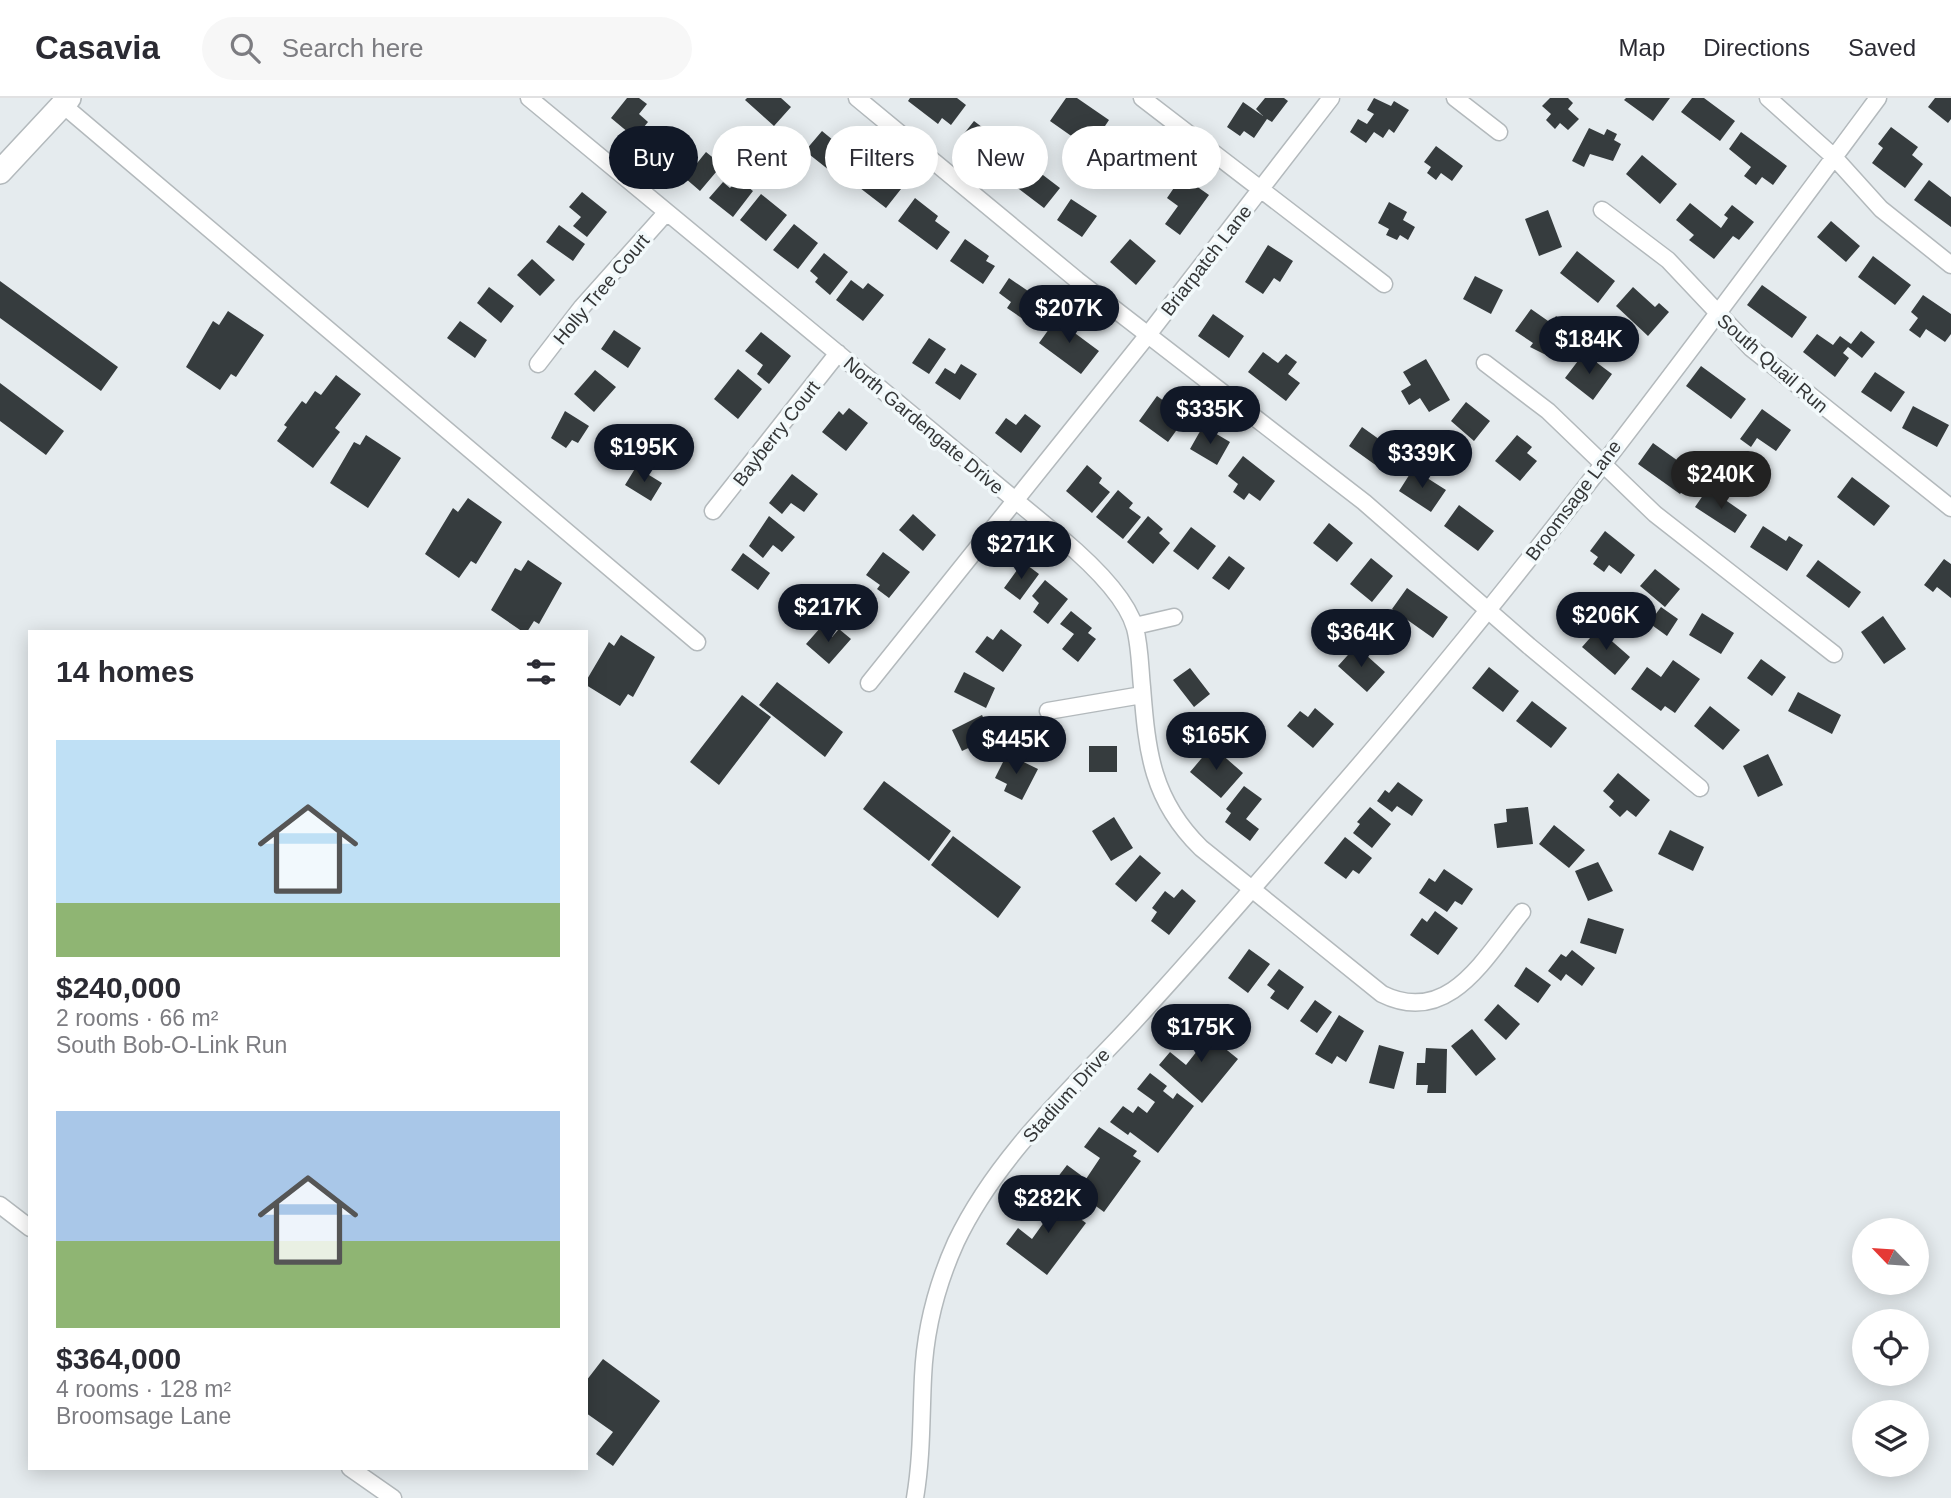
<!DOCTYPE html>
<meta charset="utf-8">
<style>
body{margin:0;font-family:Arial,sans-serif;background:#f7f7f7;color:#2b2b33;height:100vh;display:flex;flex-direction:column;font-size:26px;white-space:nowrap}
*{box-sizing:border-box;margin:0}
p{font-size:23px;color:#7c7c81}
.icon{flex:none;width:38px;height:38px;fill:none;stroke:currentColor;stroke-width:2;stroke-linecap:round;stroke-linejoin:round}
.map{position:relative;flex:1;overflow:hidden}
.sheet{position:absolute;left:28px;top:532px;width:560px;height:840px;display:flex;flex-direction:column;background:#fff;border-radius:0px;box-shadow:0 4px 18px #0003}
.sheet>*{flex:none}
.hud{position:absolute;left:609px;top:28px;width:665px;height:63px;display:flex;gap:14px}
.needle{width:46px;rotate:295deg}
.buttons{position:absolute;left:1852px;top:1120px;display:grid;gap:14px}
.buttons a{display:grid;place-items:center;width:77px;height:77px;border-radius:50%;background:#fff;box-shadow:0 4px 18px #0003;font-size:35px}
.price{position:absolute;translate:-50% -60px;padding:0 16px;border-radius:24px;background:#111827;color:#fff;font-size:23px;line-height:46px;filter:drop-shadow(0 2px 4px #0008)}
.price::after{content:'';position:absolute;left:50%;top:42px;width:21px;height:16px;margin-left:-10px;background:inherit;clip-path:polygon(0 0,100% 0,50% 100%)}
.price.active{background:#222;color:#fff}
ul{padding:0;list-style:none}
li{display:grid;align-content:center;gap:14px;height:371px;padding:0 28px}
li span{display:grid;place-items:center;height:217px;border-radius:0px;color:#555}
li>.icon{margin-inline-start:auto}
span .icon{width:126px;height:126px;fill:#fffc;stroke-width:1}
li b{font-size:30px}
h2{display:flex;justify-content:space-between;align-items:center;height:84px;padding:0 28px;font-size:30px}
.pill{padding:0 24px;border-radius:32px;background:#fff;box-shadow:0 4px 18px #0003;font-size:24px;line-height:63px}
.pill.active{background:#111827;color:#fff}
header{display:flex;align-items:center;gap:42px;box-sizing:border-box;height:98px;padding:0 35px;background:#fff;border-bottom:2px solid #e1e1e2}
header strong{font-size:33px}
nav{display:flex;gap:38px;margin-inline-start:auto;font-size:24px}
.search{width:490px;height:63px;background:#f7f7f7;display:flex;align-items:center;gap:18px;box-sizing:border-box;padding:0 24px;border-radius:38px;color:#7c7c81;font-size:26px}
.map>svg:first-child{display:block}
.building{fill:#363c3e}
.lines{fill:none;stroke-linecap:round;stroke-linejoin:round}
.minor-casing{stroke:#b3b9bc;stroke-width:19}
.secondary-casing{stroke:#b3b9bc;stroke-width:26}
.minor{stroke:#fff;stroke-width:16}
.secondary{stroke:#fff;stroke-width:23}
.labels{text-anchor:middle;stroke-width:7;stroke-linejoin:round;paint-order:stroke}
.street-label{font-size:19px;fill:#343637;stroke:#f2f9fb}
</style>
<header>
<strong>Casavia</strong>
<div class="search"><svg class="icon" aria-label="search" viewBox="0 0 24 24"><circle cx="10" cy="10" r="6"/><path d="M15 15l6 6"/></svg>Search here</div>
<nav><a>Map</a><a>Directions</a><a>Saved</a></nav>
</header>
<div class="map">
<svg width="1951" height="1400" viewBox="0 0 1951 1400">
<rect width="100%" height="100%" fill="#e5ebee"/>
<path class="building" d="M627,0h12l8,6 -8,10 9,8 -13,16 -24,-20z
M747,0h34l10,9 -17,19 -29,-26z
M910,0h47l9,7 -15,20 -9,-7 -4,6 -30,-23z
M1066,0h11l32,22 -14,21 -12,-9 -6,8 -27,-19z
M1265,0h19l4,3 -16,21 -5,-3 -13,19 -10,-7 -4,5 -13,-9 16,-25 20,14 -7,-7z
M1374,0l17,8 3,-5 15,9 -15,23 -5,-4 -6,9 -9,-6 -8,11 -16,-11 8,-13 9,5 7,-10 -7,-4z
M1550,0h18l5,5 -5,6 11,10 -11,11 -8,-7 -5,6 -9,-9 5,-6 -9,-8z
M1626,0h44l-17,23 -29,-21z
M1692,0h12l31,23 -15,20 -39,-29z
M1935,0h16v21l-3,4 -20,-16z
M974,23l37,28 -15,20 -37,-29z
M1891,29l27,20 -6,8 11,9 -18,24 -33,-25 11,-15 -5,-4z
M1589,30l15,7 3,-6 10,5 -3,6 7,4 -8,17 -23,-7 -6,13 -12,-6z
M671,32l15,13 -19,23 -15,-13z
M822,33l23,19 -16,20 -24,-19z
M1741,34l46,34 -14,19 -11,-8 -6,8 -12,-9 7,-9 -22,-18z
M1436,48l27,20 -11,15 -11,-8 -5,7 -9,-7 4,-6 -7,-5z
M706,54l16,13 -22,26 -15,-13z
M1642,57l35,29 -17,20 -34,-30z
M863,61l38,30 -15,19 -39,-30z
M1022,61l38,29 -16,20 -38,-29z
M1182,78l27,19 -29,40 -15,-11 13,-18 -11,-8z
M738,81l15,12 -20,26 -24,-19 14,-16 7,6z
M1929,82l22,17v30l-37,-27z
M582,94l25,20 -20,25 -14,-11 8,-9 -12,-10z
M761,96l26,21 -21,26 -26,-21z
M915,100l23,18 -3,5 15,11 -13,18 -39,-29z
M1071,101l26,17 -15,21 -25,-17z
M1389,104l18,10 -4,8 12,7 -7,13 -8,-5 -3,5 -11,-5 3,-6 -11,-6z
M1690,105l31,25 7,-10 -4,-3 8,-10 22,17 -15,18 -6,-4 -19,23 -25,-19 5,-5 -18,-15z
M1548,112l14,37 -23,9 -14,-37z
M1831,123l29,25 -14,16 -29,-25z
M794,126l24,19 -20,26 -25,-19z
M559,127l26,19 -12,17 -27,-19z
M965,141l24,17 -3,5 9,5 -12,18 -33,-23z
M1130,141l26,22 -20,24 -26,-23z
M1268,147l25,16 -13,21 -6,-4 -11,16 -18,-12z
M1577,153l38,30 -17,22 -38,-30z
M824,155l24,19 -18,23 -15,-13 3,-4 -8,-7z
M1873,158l38,29 -16,20 -37,-28z
M532,161l23,21 -15,16 -23,-21z
M1475,178l28,14 -12,24 -28,-15z
M1009,180l38,26 -14,22 -26,-18 4,-6 -12,-9z
M851,182l12,9 5,-6 16,12 -21,26 -27,-21z
M0,183l118,86 -17,24 -101,-73z
M1762,187l45,32 -15,21 -45,-33z
M489,189l25,19 -13,17 -24,-20z
M1633,189l22,20 4,-4 10,9 -21,24 -32,-30z
M1923,197l28,19v20l-6,8 -19,-13 -6,9 -11,-8 9,-12 -7,-6z
M1531,211l20,14 5,-7 10,7 -6,8 11,7 -15,22 -26,-13 3,-4 -18,-12z
M228,213l36,24 -28,42 -5,-3 -11,16 -34,-23 27,-46 6,4z
M1213,216l31,22 -15,22 -31,-22z
M1059,217l16,12 -3,4 27,20 -18,23 -42,-31z
M460,223l27,19 -12,18 -28,-20z
M614,232l27,18 -13,20 -27,-19z
M1861,233l14,11 -13,16 -14,-11 -5,6 6,5 -14,19 -32,-25 14,-18 16,11 7,-9 11,8z
M761,234l30,24 -22,28 -12,-10 6,-9 -18,-14z
M929,240l17,11 -17,25 -17,-11z
M1263,254l15,11 8,-9 11,8 -9,12 12,9 -14,18 -38,-29z
M1584,255l28,21 -19,26 -28,-22z
M1426,261l24,41 -21,12 -9,-14 -11,7 -8,-14 10,-6 -8,-13z
M961,266l16,10 -17,26 -25,-17 10,-15 10,6z
M1701,268l45,33 -15,20 -45,-33z
M738,271l24,20 -24,30 -24,-20z
M595,272l21,17 -22,25 -20,-18z
M1875,274l30,20 -14,20 -30,-20z
M336,277l25,19 -26,34 5,4 -27,36 -36,-27 10,-14 -3,-2 18,-24 4,3 9,-13 6,4z
M0,285l64,48 -18,24 -46,-34z
M1157,298l29,21 -18,25 -29,-21z
M1466,304l24,19 -16,20 -23,-20z
M1913,308l36,19 -12,22 -35,-19z
M849,310l19,15 -22,28 -24,-19 17,-21 4,4z
M1762,311l29,21 -15,21 -19,-13 -6,9 -11,-8z
M565,313l24,15 -11,17 -6,-3 -6,8 -15,-10z
M1025,316l16,12 -20,27 -26,-20 11,-15 10,7z
M1203,328l27,16 -13,23 -27,-16z
M1362,329l28,20 4,-4 11,8 -17,23 -39,-28z
M366,337l35,23 -33,50 -38,-25 24,-41 6,3z
M1517,337l15,12 -5,6 10,8 -17,20 -25,-20z
M1653,345l42,30 -15,21 -42,-30z
M1243,358l32,25 -15,20 -11,-8 -5,7 -11,-8 5,-8 -10,-8z
M1087,367l15,13 -3,5 11,9 -18,21 -26,-22z
M636,369l26,16 -11,18 -26,-16z
M1413,371l33,21 -15,22 -32,-21z
M792,376l26,20 -14,18 -13,-9 -9,11 -13,-11z
M1852,379l38,29 -16,20 -37,-29z
M1708,390l39,27 -12,18 -40,-26z
M1118,392l15,13 -4,5 12,9 -18,22 -27,-22z
M468,400l34,24 -26,42 -5,-3 -12,17 -34,-24 28,-46 5,4z
M1459,407l35,26 -16,20 -34,-25z
M913,416l23,21 -13,16 -24,-21z
M769,418l26,21 -13,15 -9,-7 -10,13 -14,-12z
M1148,418l15,13 -4,4 11,10 -17,21 -26,-22z
M1329,425l24,20 -16,19 -24,-19z
M1763,428l23,15 3,-5 14,9 -16,26 -37,-24z
M1191,429l25,19 -18,24 -25,-19z
M1605,433l30,24 -14,19 -12,-9 -5,7 -11,-8 5,-7 -8,-6z
M883,454l27,20 -21,26 -12,-9 3,-4 -14,-10z
M743,455l27,20 -12,17 -27,-20z
M1229,458l16,12 -16,22 -17,-12z
M1371,460l22,18 -21,26 -22,-18z
M1944,461l7,5v34l-14,-11 -4,5 -9,-7z
M528,462l34,23 -23,41 -5,-3 -7,11h-4l-32,-22 24,-42 6,3z
M1818,462l43,32 -12,16 -43,-32z
M1023,464l16,12 -19,26 -16,-12z
M1655,471l25,20 -15,18 -25,-21z
M1045,482l23,19 -20,25 -15,-12 6,-9 -7,-7z
M855,486l21,18 -19,23 -11,-10 5,-7 -9,-8z
M1407,490l41,29 -15,21 -41,-29z
M1661,509l17,12 -11,17 -18,-13z
M1071,513l21,17 -4,5 8,6 -18,23 -16,-13 12,-15 -14,-10z
M1702,515l32,20 -13,21 -32,-19z
M1883,518l23,33 -22,15 -23,-32z
M821,529l11,10 7,-8 12,10 -22,25 -23,-20z
M1001,531l21,16 -19,27 -28,-20 12,-16 6,4z
M1598,531l32,28 -15,18 -33,-28z
M621,537l34,22 -22,40 -5,-3 -8,12 -34,-21v-4l23,-39 5,4z
M1356,548l29,26 -18,20 -29,-26z
M1761,561l25,18 -14,19 -25,-18z
M1673,562l27,19 -25,34 -10,-7 -4,5 -30,-22 16,-22 14,10z
M1489,569l30,24 -16,21 -31,-24z
M1190,570l20,26 -16,13 -21,-27z
M964,574l31,16 -9,20 -32,-16z
M777,584l66,50 -18,25 -66,-52z
M1798,594l43,23 -9,19 -44,-23z
M742,597l29,22 -52,68 -29,-23z
M1532,603l35,27 -16,20 -35,-27z
M1710,608l30,24 -17,20 -29,-24z
M1315,610l19,16 -21,24 -26,-22 13,-15 8,6z
M982,617l16,33 -14,7 -5,-12 -17,8 -10,-21z
M1089,648h28v26h-28z
M1212,648l31,27 -22,25 -31,-26z
M1007,656l31,15 -16,31 -18,-9 3,-7 -12,-6z
M1768,656l15,31 -25,12 -15,-31z
M1618,675l32,27 -14,17 -9,-7 -7,7 -11,-10 5,-6 -11,-10z
M884,683l67,50 -22,30 -66,-52z
M1398,684l25,18 -11,16 -15,-10 -5,6 -15,-11 8,-11 4,3z
M1244,688l18,13 -16,20 13,10 -9,12 -25,-19 6,-9 -5,-4z
M1370,709l21,17 -19,24 -19,-15 7,-9 -3,-2z
M1528,709l5,37 -36,4 -3,-24 13,-2 -1,-13z
M1114,719l19,31 -22,13 -19,-30z
M1554,727l31,25 -16,18 -30,-24z
M1670,732l34,17 -11,24 -35,-17z
M953,738l68,51 -23,31 -67,-53z
M1345,739l27,21 -13,16 -6,-4 -7,9 -22,-16z
M1140,757l21,18 -25,29 -21,-18z
M1598,764l15,29 -25,10 -13,-30z
M1444,771l29,20 -11,16 -7,-4 -8,11 -28,-19 10,-15 6,4z
M1182,791l14,12 -27,34 -18,-14 6,-9 -5,-4 13,-17 9,7z
M1435,813l23,17 -20,27 -28,-20 12,-17 5,4z
M1588,820l36,11 -8,25 -36,-11z
M1249,851l21,15 -22,29 -20,-15z
M1572,852l23,18 -13,18 -16,-12 -5,7 -13,-10 13,-17 5,3z
M1526,869l25,18 -13,18 -24,-17z
M1279,871l25,18 -16,23 -18,-12 5,-7 -8,-6z
M1315,902l17,12 -15,21 -17,-12z
M1498,906l22,20 -14,16 -22,-20z
M1339,917l25,16 -18,31 -9,-6 -5,8 -17,-10z
M1200,921l16,14 -4,5 26,21 -36,44 -43,-38 11,-13 16,13 15,-19 -14,-11z
M1472,931l24,30 -20,17 -25,-30z
M1379,947l25,7 -10,37 -25,-6z
M1426,950l21,1 -1,44h-19l1,-8h-12l1,-22h8z
M1150,975l17,13 -4,5 10,8 4,-6 17,13 -36,47 -28,-21 -2,3 -18,-13 13,-16 10,7 5,-7 9,7 8,-11 -18,-13z
M1099,1029l38,24 -4,5 8,5 -37,51 -30,-22 -3,4 -17,-12 13,-17 19,14 14,-21 -16,-11z
M1044,1094l42,31 -39,52 -41,-31 12,-16 14,11 15,-21 -14,-10z
M603,1261l57,42 -47,65 -17,-12 17,-22 -27,-19v-32z"/>
<g class="lines">
<defs>
<path id="minor" d="M529,0l532,440c25,21 65,58 74,90 5,19 5,40 7,59 5,65 10,113 59,161l181,146c67,33 103,-37 140,-82
M857,0l220,182 287,222 165,144 171,142
M1142,0l242,186
M1455,0l44,34
M1768,0l66,59 47,52 70,56
M63,7l634,537
M1602,112l66,50 83,88 200,160
M1485,265l63,48 107,103 179,140
M538,266l44,-57 83,-93
M713,413l125,-158
M1135,528l39,-9
M869,585l278,-347 184,-238
M1048,613l94,-16
M0,1107l30,23
M350,1370l43,30
M915,1400c7,-41 6,-80 8,-121 2,-46 14,-93 33,-135 40,-84 111,-149 174,-216 71,-77 139,-156 207,-235 192,-221 367,-458 541,-693"/>
<path id="secondary" d="M0,74l69,-74"/>
</defs>
<use href="#minor" class="minor-casing"/>
<use href="#secondary" class="secondary-casing"/>
<use href="#minor" class="minor"/>
<use href="#secondary" class="secondary"/>
</g>
<g class="labels">
<g class="street-label">
<text transform="translate(1206 162) rotate(-52)" y="7">Briarpatch Lane</text>
<text transform="translate(601 191) rotate(-50)" y="7">Holly Tree Court</text>
<text transform="translate(1773 265) rotate(41)" y="7">South Quail Run</text>
<text transform="translate(924 327) rotate(40)" y="7">North Gardengate Drive</text>
<text transform="translate(776 335) rotate(-52)" y="7">Bayberry Court</text>
<text transform="translate(1573 402) rotate(-53)" y="7">Broomsage Lane</text>
<text transform="translate(1066 997) rotate(-48)" y="7">Stadium Drive</text>
</g>
</g>
</svg>
<div class="buttons">
<a><svg class="needle" viewBox="-14 -14 28 28"><path d="M0-13l5 13h-10z" fill="#e53935"/><path d="M0 13l5-13h-10z" fill="#7c7c81"/></svg></a>
<a><svg class="icon" aria-label="locate" viewBox="0 0 24 24"><circle cx="12" cy="12" r="6"/><path d="M12 2v4M12 18v4M2 12h4M18 12h4"/></svg></a>
<a><svg class="icon" aria-label="layers" viewBox="0 0 24 24"><path d="M12 4l9 5-9 5-9-5zM3 14l9 5 9-5"/></svg></a>
</div>
<b class="price" style="left:1069px;top:247px">$207K</b>
<b class="price" style="left:1589px;top:278px">$184K</b>
<b class="price" style="left:1210px;top:348px">$335K</b>
<b class="price" style="left:644px;top:386px">$195K</b>
<b class="price" style="left:1422px;top:392px">$339K</b>
<b class="price active" style="left:1721px;top:413px">$240K</b>
<b class="price" style="left:1021px;top:483px">$271K</b>
<b class="price" style="left:828px;top:546px">$217K</b>
<b class="price" style="left:1606px;top:554px">$206K</b>
<b class="price" style="left:1361px;top:571px">$364K</b>
<b class="price" style="left:1216px;top:674px">$165K</b>
<b class="price" style="left:1016px;top:678px">$445K</b>
<b class="price" style="left:1201px;top:966px">$175K</b>
<b class="price" style="left:1048px;top:1137px">$282K</b>
<div class="hud">
<a class="pill active">Buy</a>
<a class="pill">Rent</a>
<a class="pill">Filters</a>
<a class="pill">New</a>
<a class="pill">Apartment</a>
</div>
<section class="sheet">
<h2>14 homes<svg class="icon" aria-label="filters" viewBox="0 0 24 24"><path d="M4 7h16M4 17h16"/><circle cx="9" cy="7" r="2"/><circle cx="15" cy="17" r="2"/></svg></h2>
<ul>
<li><span style="background:linear-gradient(#bfe0f5 75%,#8fb573 0)"><svg class="icon" aria-label="home" viewBox="0 0 24 24"><path d="M3 11l9-7 9 7M6 9v11h12V9"/></svg></span><div><b>$240,000</b><p>2 rooms · 66 m²</p><p>South Bob-O-Link Run</p></div></li>
<li><span style="background:linear-gradient(#a9c7e8 60%,#8fb573 0)"><svg class="icon" aria-label="home" viewBox="0 0 24 24"><path d="M3 11l9-7 9 7M6 9v11h12V9"/></svg></span><div><b>$364,000</b><p>4 rooms · 128 m²</p><p>Broomsage Lane</p></div></li>
</ul>
</section>
</div>
